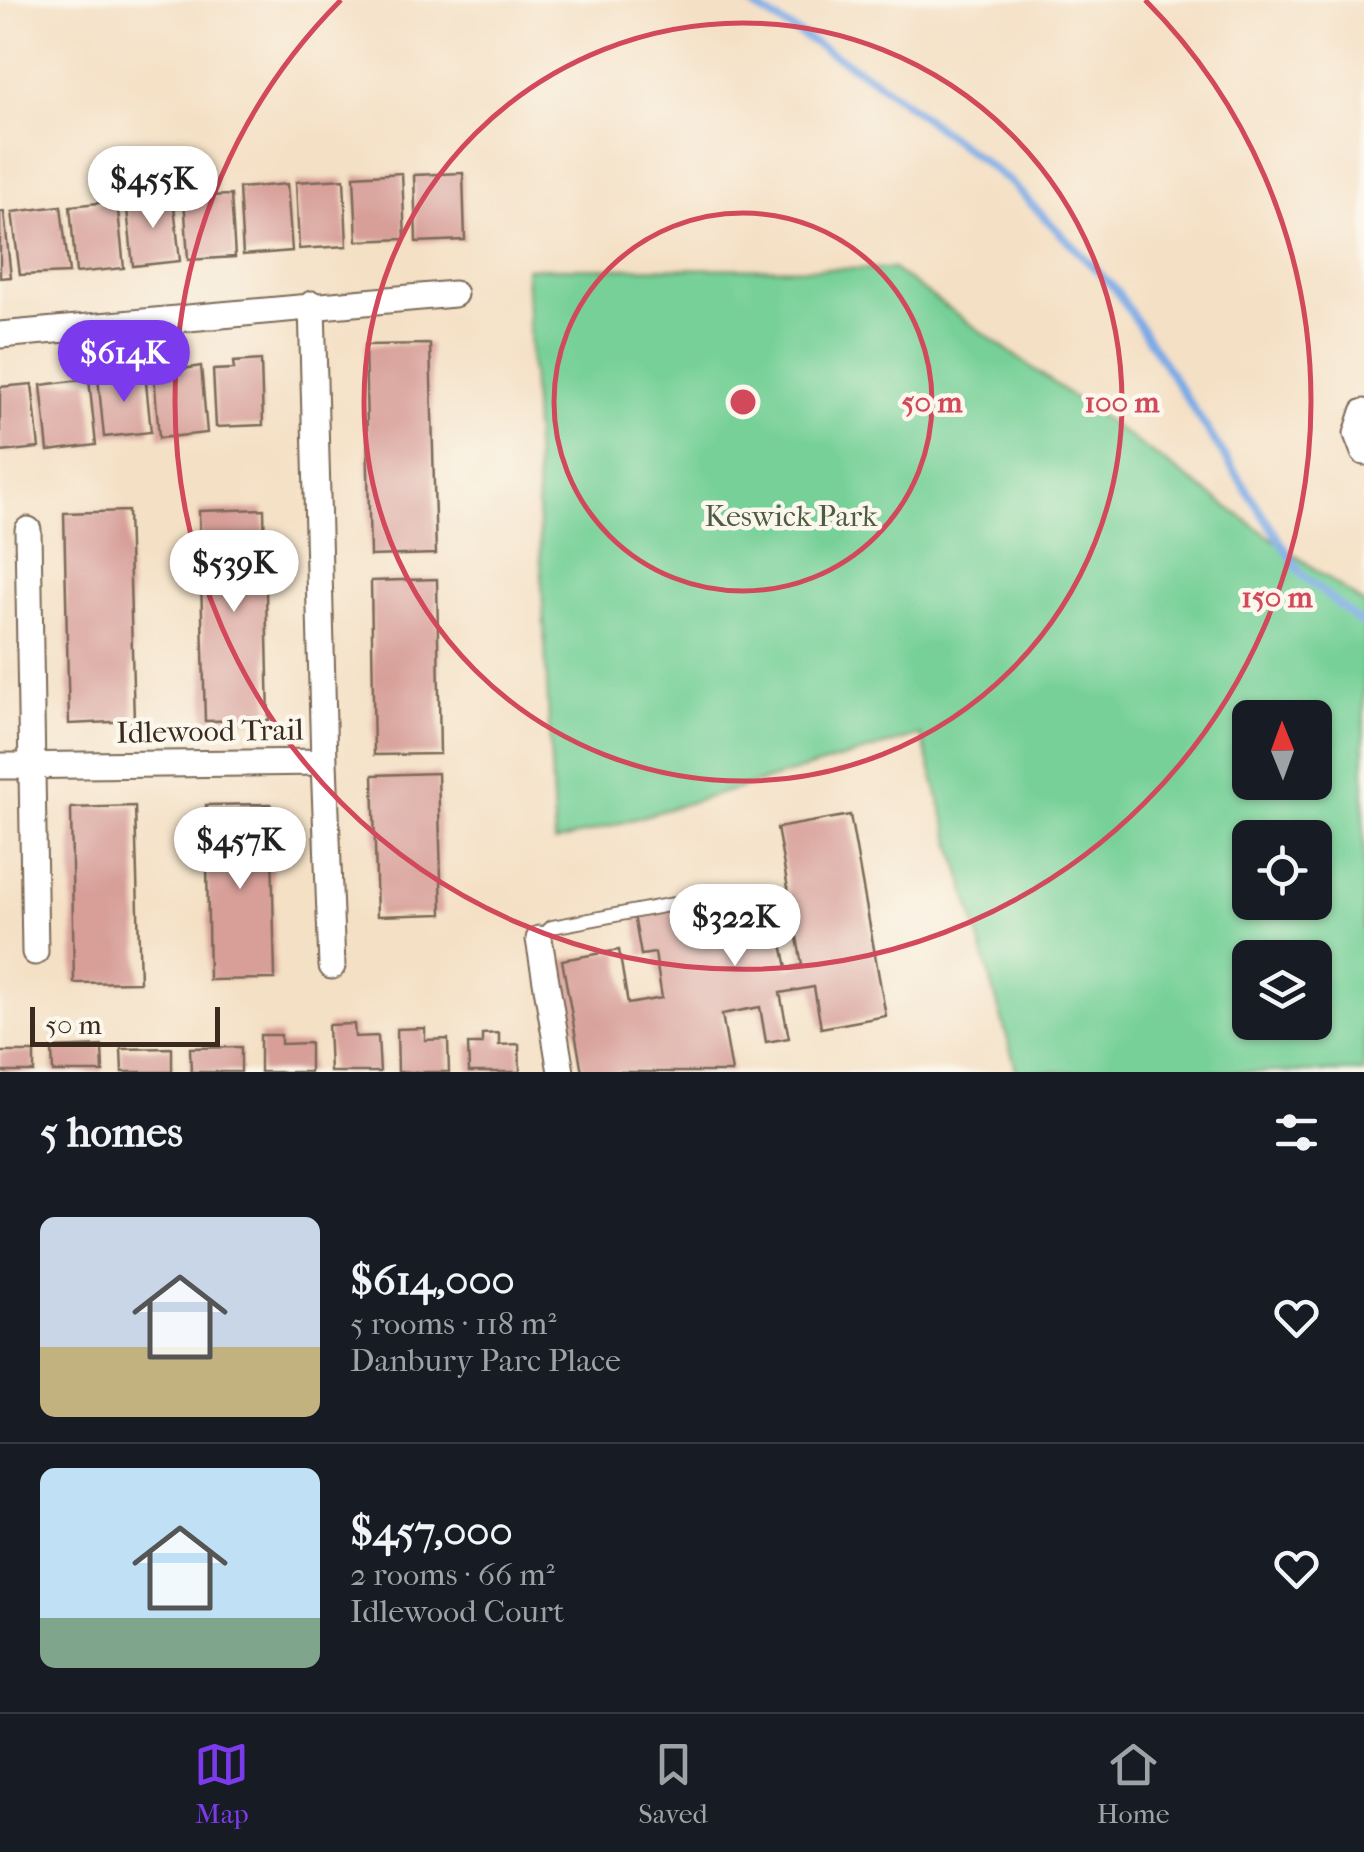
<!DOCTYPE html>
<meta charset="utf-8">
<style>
body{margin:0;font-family:"IM FELL French Canon",serif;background:#242831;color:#f1f3f6;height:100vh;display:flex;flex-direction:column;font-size:38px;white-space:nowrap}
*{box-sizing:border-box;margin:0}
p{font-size:32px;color:#9ea1a6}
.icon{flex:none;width:55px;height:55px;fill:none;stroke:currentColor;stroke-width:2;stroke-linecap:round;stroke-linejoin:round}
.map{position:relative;height:1072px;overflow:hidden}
.drawer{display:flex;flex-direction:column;background:#171b24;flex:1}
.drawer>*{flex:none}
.needle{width:65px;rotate:359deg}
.fabs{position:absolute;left:1232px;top:700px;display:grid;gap:20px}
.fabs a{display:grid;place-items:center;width:100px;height:100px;border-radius:15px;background:#171b24;box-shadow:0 2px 8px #0004;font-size:50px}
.scale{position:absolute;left:30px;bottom:25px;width:190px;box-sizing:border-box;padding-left:10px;border:5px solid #3b2a1e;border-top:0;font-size:28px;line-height:35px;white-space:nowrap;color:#3b2a1e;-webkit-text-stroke:8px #fbf7ec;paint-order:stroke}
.price{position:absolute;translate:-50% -85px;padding:0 22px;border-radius:35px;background:#fff;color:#222;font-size:32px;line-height:65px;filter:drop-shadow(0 2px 5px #0008)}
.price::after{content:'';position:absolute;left:50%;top:60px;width:30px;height:22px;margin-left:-15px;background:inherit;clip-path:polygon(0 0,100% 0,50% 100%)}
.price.current{background:#7c3aed;color:#fff}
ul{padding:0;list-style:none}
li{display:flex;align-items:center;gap:30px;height:250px;padding:0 40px}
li+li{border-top:2px solid #363941}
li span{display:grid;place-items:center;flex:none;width:280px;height:200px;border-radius:15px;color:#555}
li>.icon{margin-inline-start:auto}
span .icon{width:120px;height:120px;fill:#fffc;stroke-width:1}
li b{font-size:42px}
h2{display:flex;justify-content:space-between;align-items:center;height:120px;padding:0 40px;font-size:42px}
.tab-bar{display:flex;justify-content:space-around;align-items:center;height:140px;border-top:2px solid #363941;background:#171b24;font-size:28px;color:#9ea1a6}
.tab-bar a{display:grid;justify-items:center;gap:5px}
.tab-bar .current{color:#7c3aed}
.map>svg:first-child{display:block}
.green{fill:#76d097;stroke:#587d5a;stroke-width:2.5;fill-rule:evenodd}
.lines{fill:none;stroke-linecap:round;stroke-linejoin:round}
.stream{stroke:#7baae5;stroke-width:8}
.building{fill:#d79f98}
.lane-casing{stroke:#7c6a58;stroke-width:16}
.street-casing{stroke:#7c6a58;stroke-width:29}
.lane{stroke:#fff;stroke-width:12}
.street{stroke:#fff;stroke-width:25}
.ring{fill:none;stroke:#d1495b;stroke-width:5}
.labels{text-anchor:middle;stroke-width:9;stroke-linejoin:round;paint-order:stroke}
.park-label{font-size:30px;fill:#4d5c42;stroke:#fbf7ec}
.street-label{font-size:30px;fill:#3b2a1e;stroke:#fbf7ec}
.centre{fill:#d1495b;stroke:#fbf7ec;stroke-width:5}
.ring-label{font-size:30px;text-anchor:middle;font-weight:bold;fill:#d1495b;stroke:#fbf7ec;stroke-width:9;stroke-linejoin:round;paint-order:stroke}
</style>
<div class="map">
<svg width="1364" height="1072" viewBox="0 0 1364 1072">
<rect width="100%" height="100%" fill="#fbf7ec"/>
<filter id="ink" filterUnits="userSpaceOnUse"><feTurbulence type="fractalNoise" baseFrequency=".01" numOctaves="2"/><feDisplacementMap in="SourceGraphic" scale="20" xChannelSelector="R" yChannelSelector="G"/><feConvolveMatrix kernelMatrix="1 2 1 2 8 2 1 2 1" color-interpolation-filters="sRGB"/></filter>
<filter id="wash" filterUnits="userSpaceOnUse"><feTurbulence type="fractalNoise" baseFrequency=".0048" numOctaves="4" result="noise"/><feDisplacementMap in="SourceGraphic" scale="40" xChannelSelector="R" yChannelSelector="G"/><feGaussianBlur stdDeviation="2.25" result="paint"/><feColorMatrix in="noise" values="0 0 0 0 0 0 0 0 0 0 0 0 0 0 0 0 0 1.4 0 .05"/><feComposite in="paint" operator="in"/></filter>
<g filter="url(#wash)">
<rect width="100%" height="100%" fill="#f4e0c5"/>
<path class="green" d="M526,268l367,1 471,335v468h-347l-96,-337 -366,107zM1250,718h65v64h-65zM1250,838h65v64h-65zM1250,958h65v64h-65z"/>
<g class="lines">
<path class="stream" d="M744,0l131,80 135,102 106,108 186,285 62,51"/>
</g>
<g id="blocks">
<path class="building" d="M402,173l3,66 -48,2 -3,-65z
M463,173l2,67 -49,2 -2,-67z
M344,179l3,67 -48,3 -3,-67z
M287,184l5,67 -49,4 -4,-67z
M231,195l4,62 -47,3 -4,-63z
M173,196l7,65 -47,5 -7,-66z
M117,201l7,67 -48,5 -6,-67z
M61,206l8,67 -49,2 -8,-63z
M0,212h4l7,65 -11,1z
M430,344l6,210 -66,2 -5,-211z
M261,360l2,65 -47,2 -3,-57 21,-1 -1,-7z
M201,366l6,67 -48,5 -5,-64z
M145,373l6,59 -47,5 -6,-60z
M89,379l7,66 -48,6 -7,-66z
M32,384l7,64 -39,4v-65z
M264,509l5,211 -64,1 -6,-210z
M128,511l6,210 -65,3 -5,-211z
M437,579l3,175 -66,1 -3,-174z
M438,773l4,141 -65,2 -4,-141z
M271,804l4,175 -66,1 -3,-175z
M135,806l5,176 -66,1 -3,-175z
M850,815l36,201 -65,12 -7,-41 -34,6 9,45 -23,4 -6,-35 -38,7 10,58h-150l-20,-112 57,-10 9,54 34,-6 -7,-45 -14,2 -7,-40 50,-9 5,25 36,-6 2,10 33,-6 2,9 18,-4 7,34 15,-3 -25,-137z
M354,1024l1,13 23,-1 2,36h-50l-2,-47z
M425,1028v12l23,-1 1,33h-51l-1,-43z
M499,1033v12l20,-1 1,28h-51l-1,-28h14v-10z
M260,1035h21v9l29,-1v29h-50z
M102,1046l1,26h-50l-1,-24z
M241,1047v25h-50l-1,-24z
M172,1048v24h-50l-1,-23z
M0,1052h34v20h-34z"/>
</g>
</g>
<g filter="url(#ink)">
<use href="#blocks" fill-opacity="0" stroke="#7c6a58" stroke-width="2.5"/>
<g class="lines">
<defs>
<path id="lane" d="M539,939l13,-12 164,-31"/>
<path id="street" d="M0,335l454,-41
M1364,412l-7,22 7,18
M28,530l7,422
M324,762l8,204
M0,766l324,-4 -12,-458
M539,939l22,133"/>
</defs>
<use href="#lane" class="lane-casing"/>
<use href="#street" class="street-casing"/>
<use href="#lane" class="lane"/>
<use href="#street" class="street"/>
</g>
</g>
<g class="ring">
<circle cx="743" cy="402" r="189"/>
<circle cx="743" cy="402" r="379"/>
<path d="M1145 0A568 568 0 1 1 341 0"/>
</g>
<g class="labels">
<g class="park-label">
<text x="791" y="526">Keswick Park</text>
</g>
<g class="street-label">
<text transform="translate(210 731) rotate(-1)" y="10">Idlewood Trail</text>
</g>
</g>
<circle cx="743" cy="402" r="15" class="centre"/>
<g class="ring-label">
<text x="932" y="412">50 m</text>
<text x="1122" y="412">100 m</text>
<text x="1277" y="607">150 m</text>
</g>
</svg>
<div class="fabs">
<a><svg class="needle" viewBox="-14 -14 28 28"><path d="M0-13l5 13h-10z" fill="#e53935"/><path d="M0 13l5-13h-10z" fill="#9ea1a6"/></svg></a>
<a><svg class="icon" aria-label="locate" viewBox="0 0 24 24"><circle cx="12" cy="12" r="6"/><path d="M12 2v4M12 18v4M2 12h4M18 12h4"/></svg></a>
<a><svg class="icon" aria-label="layers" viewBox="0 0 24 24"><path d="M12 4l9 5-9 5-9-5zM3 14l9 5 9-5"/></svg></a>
</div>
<div class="scale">50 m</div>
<b class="price" style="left:153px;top:231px">$455K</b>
<b class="price current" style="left:124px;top:405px">$614K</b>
<b class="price" style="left:234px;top:615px">$539K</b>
<b class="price" style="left:240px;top:892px">$457K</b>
<b class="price" style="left:735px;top:969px">$322K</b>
</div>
<section class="drawer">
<h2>5 homes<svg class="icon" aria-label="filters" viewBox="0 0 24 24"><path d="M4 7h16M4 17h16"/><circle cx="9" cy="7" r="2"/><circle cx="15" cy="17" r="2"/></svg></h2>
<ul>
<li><span style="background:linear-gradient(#c9d6e8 65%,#c2b280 0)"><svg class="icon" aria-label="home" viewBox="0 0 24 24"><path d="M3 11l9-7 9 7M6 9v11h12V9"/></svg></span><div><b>$614,000</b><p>5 rooms · 118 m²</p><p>Danbury Parc Place</p></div><svg class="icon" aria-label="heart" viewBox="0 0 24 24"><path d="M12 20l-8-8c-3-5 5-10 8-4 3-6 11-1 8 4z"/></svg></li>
<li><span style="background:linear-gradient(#bfe0f5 75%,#7fa58c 0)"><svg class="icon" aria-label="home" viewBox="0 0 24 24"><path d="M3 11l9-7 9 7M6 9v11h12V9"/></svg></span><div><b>$457,000</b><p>2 rooms · 66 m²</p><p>Idlewood Court</p></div><svg class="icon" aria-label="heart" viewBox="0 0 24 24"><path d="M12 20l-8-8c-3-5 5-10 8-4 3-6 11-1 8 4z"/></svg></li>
</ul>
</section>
<nav class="tab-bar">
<a class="current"><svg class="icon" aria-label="map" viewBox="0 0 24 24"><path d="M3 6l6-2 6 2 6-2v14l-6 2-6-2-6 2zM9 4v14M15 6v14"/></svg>Map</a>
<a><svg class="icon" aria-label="saved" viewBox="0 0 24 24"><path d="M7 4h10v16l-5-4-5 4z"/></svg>Saved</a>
<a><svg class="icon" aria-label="home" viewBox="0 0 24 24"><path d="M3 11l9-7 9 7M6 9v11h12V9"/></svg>Home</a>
</nav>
